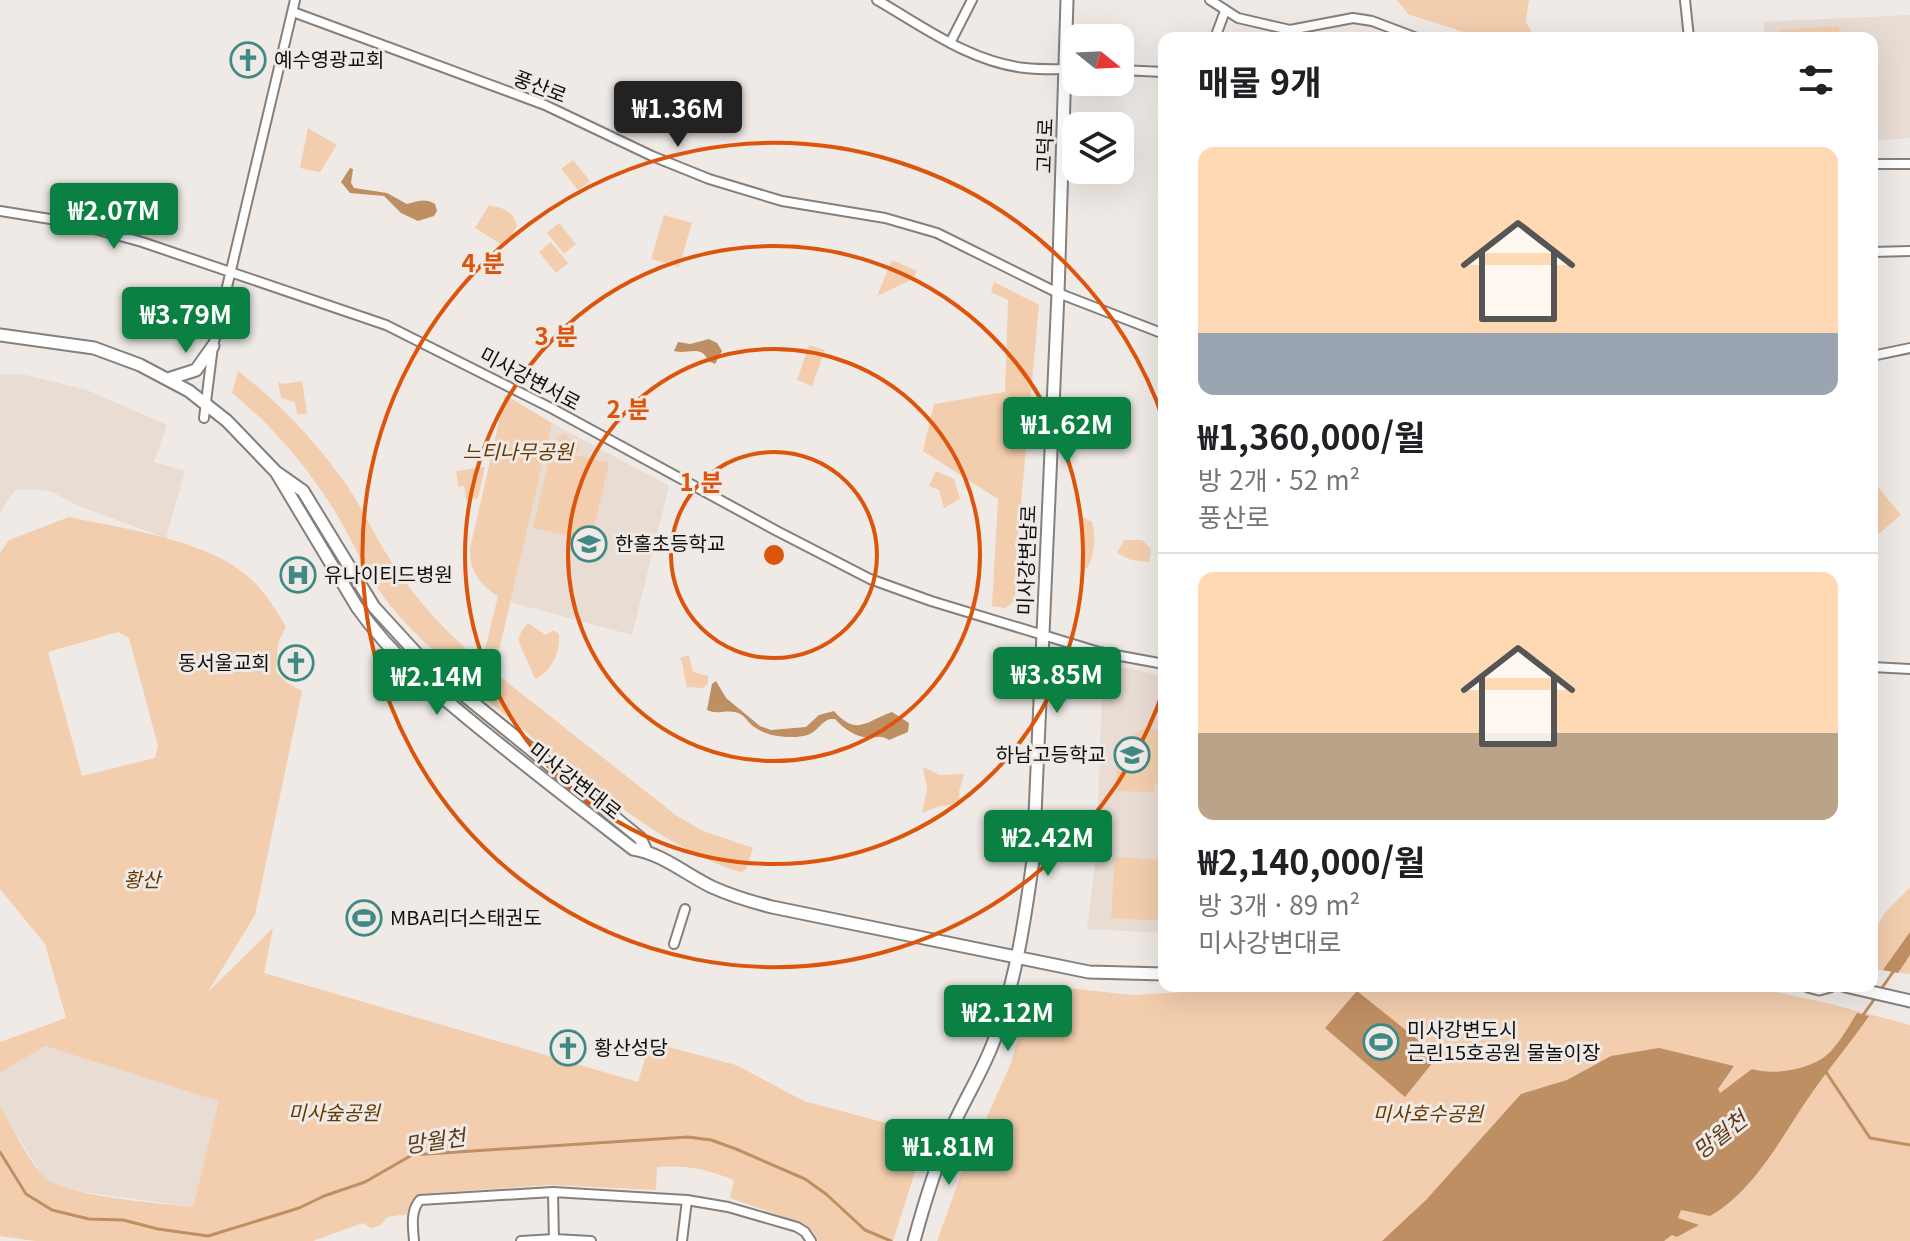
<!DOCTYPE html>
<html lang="ko">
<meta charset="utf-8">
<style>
body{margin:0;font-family:Georgia,"Noto Sans KR",serif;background:#f6f6f6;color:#202124;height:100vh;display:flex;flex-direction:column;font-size:30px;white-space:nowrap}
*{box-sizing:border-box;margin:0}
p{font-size:26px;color:#757577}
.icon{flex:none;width:44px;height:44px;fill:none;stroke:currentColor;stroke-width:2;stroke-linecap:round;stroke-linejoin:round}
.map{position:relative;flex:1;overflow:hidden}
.details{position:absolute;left:1158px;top:32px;width:720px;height:960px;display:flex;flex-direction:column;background:#fff;border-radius:16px;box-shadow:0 8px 32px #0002}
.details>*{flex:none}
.needle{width:52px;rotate:108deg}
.tools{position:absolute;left:1062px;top:24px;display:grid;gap:16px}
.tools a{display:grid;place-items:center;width:72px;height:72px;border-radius:16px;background:#fff;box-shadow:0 8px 32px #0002;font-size:40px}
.price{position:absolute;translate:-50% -68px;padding:0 18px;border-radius:8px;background:#0b8043;color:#fff;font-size:26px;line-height:52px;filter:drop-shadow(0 2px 4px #0008)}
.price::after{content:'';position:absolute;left:50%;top:48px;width:24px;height:18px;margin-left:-12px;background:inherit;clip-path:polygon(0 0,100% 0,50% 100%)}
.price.active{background:#222;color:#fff}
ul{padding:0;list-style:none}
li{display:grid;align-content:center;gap:16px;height:424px;padding:0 40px}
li+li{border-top:2px solid #e0e0e0}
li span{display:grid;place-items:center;height:248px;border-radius:16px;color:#555}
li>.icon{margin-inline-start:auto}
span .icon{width:144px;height:144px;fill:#fffc;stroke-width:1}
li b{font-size:34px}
h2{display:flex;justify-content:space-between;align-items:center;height:96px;padding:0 40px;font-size:34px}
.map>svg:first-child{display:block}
.built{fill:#e8dcd3}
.green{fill:#f3ceae;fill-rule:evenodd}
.water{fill:#bf8f64}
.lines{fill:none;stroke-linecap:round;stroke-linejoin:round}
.stream{stroke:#bf8f64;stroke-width:3}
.minor-casing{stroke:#85807c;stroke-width:12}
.major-casing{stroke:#85807c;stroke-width:15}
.minor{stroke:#fff;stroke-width:8}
.major{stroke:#fff;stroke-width:11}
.ring{fill:none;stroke:#dd550c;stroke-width:4}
.labels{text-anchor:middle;stroke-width:6;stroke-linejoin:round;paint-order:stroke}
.poi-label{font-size:20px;fill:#12100f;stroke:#efeae6;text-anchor:start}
.street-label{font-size:20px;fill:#12100f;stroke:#efeae6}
.park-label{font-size:20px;font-style:italic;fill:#663800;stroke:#efeae6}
.water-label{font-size:22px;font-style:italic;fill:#5c3a19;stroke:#efeae6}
.centre{fill:#dd550c;stroke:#efeae6;stroke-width:4}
.ring-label{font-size:24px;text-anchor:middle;font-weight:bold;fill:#dd550c;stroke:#efeae6;stroke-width:6;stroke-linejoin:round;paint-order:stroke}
</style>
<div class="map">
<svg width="1910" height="1241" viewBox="0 0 1910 1241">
<rect width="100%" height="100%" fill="#efeae6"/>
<path class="built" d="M1910,15v123l-38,3v-103h-107l-1,-16z
M0,374l26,1 61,15 80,35 -13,37 31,9 -19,67 -87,-32 -27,-14 -17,-3 -20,1 -15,22z
M552,423l117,63 -37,149 -122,-33z
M1109,664l55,12v257l-77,-4 9,-72 7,-189z
M45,1046l175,54 -27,107 -117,-16 -20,-5 -14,-10 -42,-70v-33z"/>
<path class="green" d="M1397,0h132l-3,22 9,16h-53l-74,-24z
M1839,26l1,12h-61v-8z
M308,128l29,17 -17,27 -20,-4z
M573,160l17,21 -12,9 -17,-21z
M489,205c14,3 23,5 28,20l-8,16 -8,3 -26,-16z
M664,215l28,8 -13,44 -28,-8z
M559,223l17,21 -12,10 -17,-21z
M551,242l17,21 -12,10 -17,-21z
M892,260l25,11 -4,8 -36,17z
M994,282l45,23 -21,232 -3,64 -10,7 -13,-2 6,-107 -75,-48 11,-47 71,-12 3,-92 -17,-8z
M809,345l16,5 -13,36 -15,-6z
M238,371c43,33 79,72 110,116 17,26 29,54 47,80 24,36 53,68 87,95l16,-66c-18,-11 -29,-25 -28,-47l35,-154 47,28 -58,249 183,144 26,15 50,17 -7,22 -6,2c-88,-27 -181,-114 -253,-172l7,-28 -10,-9 -8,27c-29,-27 -62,-55 -87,-86 -22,-28 -35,-61 -53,-91 -28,-45 -63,-87 -104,-120z
M302,381l5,33h-10l-2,-12 -14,-4 -3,-16 4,2z
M564,434l16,11 -2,7 -8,2 39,9 -18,78 -58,-13 18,-78h2l-1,-5 5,-8z
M485,467l-7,31 -12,2 -2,-14 -6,1 -2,-16z
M936,471l18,8 6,20 -16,9 -5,-18 -10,-4z
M1877,486l24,29 -25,21c-8,-13 -5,-36 1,-50z
M69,517c55,12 144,23 185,65 13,13 23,29 32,45l-8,16 -2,29 11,11 15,8 -47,224 -47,77 65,-64 -9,45 374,109 12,-40 86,23 68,36 123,33 -34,107h-75l-8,-13 -9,-5 -71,-25 4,-18c-29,-11 -46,-15 -77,-13l-1,23 -106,-5 -129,9 -9,7 -4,13 -21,3 -6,8 -10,3 -8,-5 -50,18h-278l-35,-5v-130c12,20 27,52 42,69 18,22 119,28 151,32l26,-106 -174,-55 -45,27v-31l66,-24 -21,-74 -45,-55v-336l9,-13zM118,632l11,6 29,108 -3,12 -73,18 -34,-124z
M1083,517l9,5c4,16 3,30 -4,45l-8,3z
M1124,540h18l9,9 -2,13 -18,-2 -14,-7z
M528,623l18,12 7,-5 6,4c1,19 -7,37 -24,45l-17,-39 4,-10z
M689,655l4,17 15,4v8l-5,4 -16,-1c-4,-11 -2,-19 -7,-29z
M1142,729l20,1v53h-7l-1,9 -38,-1 1,-43z
M923,767l17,8 24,-1 -5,18 1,12 -20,2 -18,7 5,-24z
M1115,857l49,3v61l-53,-3z
M1910,887v87l-38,-5v-35l13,-21z
M1041,985l91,10 158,-9h458l79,17 83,22v216h-973l24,-66 50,-112 21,-72z"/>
<path class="water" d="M350,168l3,1 -2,14 3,5 33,5 20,11c12,-3 18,-6 28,0l2,7 -3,5 -16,5 -17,-8 -17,-17 -34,-3 -9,-11z
M709,339l8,4 5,8 -7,13 -7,-3c-6,-17 -21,-6 -34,-10l4,-9 12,2z
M716,681l10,17 34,28 11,4 35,-3 13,-12 15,-4c23,26 32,10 58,1l17,11 -1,9 -19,8c-10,-7 -15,0 -26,-3 -10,-2 -21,-10 -28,-18h-5c-9,3 -12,11 -20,15 -14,6 -42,3 -54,-6 -6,-3 -9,-9 -14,-13 -12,-8 -23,1 -35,-5l5,-26z
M1910,932v23l-12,18 -15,-3z
M1357,991l81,65 -33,41 -80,-69z
M1857,1013l12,3c-19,28 -41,53 -60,81 -29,42 -54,93 -99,119l-29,-6 -3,8 21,7 -22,12 -5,-2 -8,6h-282l44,-41 95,-106 46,-14 44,-24 48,-8 75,18 -16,23 2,4 32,-24c23,7 63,0 79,-18 10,-11 18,-25 26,-38z"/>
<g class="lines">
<path class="stream" d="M1879,992l14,-20
M1861,1018l14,-20
M1826,1072l44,66 40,7
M0,1152l26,42 26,16 37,9 34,1 35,9 50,7 91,-28 25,-12 41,-14 47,-27 276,-18 23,3 25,9 69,30 21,15 39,36 26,11"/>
<defs>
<path id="minor" d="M877,0c47,27 93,62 148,68 17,2 34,1 51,1
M1210,0l28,18 52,12 63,-12 19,3 45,17
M1685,0l4,38
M293,12l252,93 107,51 57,23 73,22 103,17 52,15 121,60 106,41
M1215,38l10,-27
M950,43l22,-43
M1120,70l44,2
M1872,164h38
M0,211l69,11 73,20 244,83 167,84 222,121 95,49 61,22 168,51 65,12
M1872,252l38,-1
M1872,356l38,-8
M204,418l9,-72 82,-346
M1872,667l38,2
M674,944l11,-35
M553,1192l1,49
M414,1241c-1,-14 -4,-30 6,-41l133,-8 134,8 41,7 69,20 8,5 6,9
M521,1241l33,-2 37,2
M682,1241l5,-41"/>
<path id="major" d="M0,335l94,13 46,17 49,26 38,30 49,51 27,19 71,116 54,59 212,172 6,13
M168,379l28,-9 17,-24
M276,472l81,135c36,51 83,89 131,128 48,39 96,76 145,114 28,4 54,26 79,38 20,9 40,15 60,20l317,65 75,2
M1808,986l11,3 11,-3
M1845,986l65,15
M914,1241c10,-37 22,-76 37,-111 14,-32 34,-62 45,-95 20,-57 29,-116 37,-175l25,-567 9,-293"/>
</defs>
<use href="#minor" class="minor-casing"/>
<use href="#major" class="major-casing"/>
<use href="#minor" class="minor"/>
<use href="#major" class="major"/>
</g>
<g class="ring">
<circle cx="774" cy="555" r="103"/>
<circle cx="774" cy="555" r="206"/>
<circle cx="774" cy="555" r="309"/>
<path d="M1164 689A412 412 0 1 1 1164 421"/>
</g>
<defs>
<symbol id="church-ring" viewBox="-11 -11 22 22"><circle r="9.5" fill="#efeae6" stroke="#418984" stroke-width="1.5"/><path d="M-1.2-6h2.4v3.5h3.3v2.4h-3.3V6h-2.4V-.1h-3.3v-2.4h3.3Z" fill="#418984"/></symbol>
<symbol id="school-ring" viewBox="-11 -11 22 22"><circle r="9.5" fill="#efeae6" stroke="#418984" stroke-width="1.5"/><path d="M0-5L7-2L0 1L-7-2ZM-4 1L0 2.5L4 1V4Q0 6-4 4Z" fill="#418984"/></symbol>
<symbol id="hospital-ring" viewBox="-11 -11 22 22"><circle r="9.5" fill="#efeae6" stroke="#418984" stroke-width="1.5"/><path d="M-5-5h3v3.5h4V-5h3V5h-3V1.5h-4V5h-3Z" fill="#418984"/></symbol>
<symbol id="stadium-ring" viewBox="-11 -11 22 22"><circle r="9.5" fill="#efeae6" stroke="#418984" stroke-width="1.5"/><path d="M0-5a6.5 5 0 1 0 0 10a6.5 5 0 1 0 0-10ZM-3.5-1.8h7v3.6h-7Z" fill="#418984"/></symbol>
</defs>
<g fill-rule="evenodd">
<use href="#church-ring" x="228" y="40" width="40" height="40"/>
<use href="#school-ring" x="569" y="524" width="40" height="40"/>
<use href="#hospital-ring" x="278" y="555" width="40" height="40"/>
<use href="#church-ring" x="276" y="643" width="40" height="40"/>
<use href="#school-ring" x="1112" y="735" width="40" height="40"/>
<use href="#stadium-ring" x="344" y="898" width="40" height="40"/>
<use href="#stadium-ring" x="1361" y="1022" width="40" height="40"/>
<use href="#church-ring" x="548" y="1028" width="40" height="40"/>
</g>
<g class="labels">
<g class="poi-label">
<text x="274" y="67">예수영광교회</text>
<text x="615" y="551">한홀초등학교</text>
<text x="324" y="582">유나이티드병원</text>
<text x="270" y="670" text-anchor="end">동서울교회</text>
<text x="1106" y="762" text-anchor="end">하남고등학교</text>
<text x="390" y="925">MBA리더스태권도</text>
<text x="1407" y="1037">미사강변도시<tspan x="1407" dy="23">근린15호공원 물놀이장</tspan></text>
<text x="594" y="1055">황산성당</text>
</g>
<g class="street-label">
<text transform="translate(540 87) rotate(21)" y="7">풍산로</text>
<text transform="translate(1045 146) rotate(-88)" y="7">고덕로</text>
<text transform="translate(530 379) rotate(28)" y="7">미사강변서로</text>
<text transform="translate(1027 560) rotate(-88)" y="7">미사강변남로</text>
<text transform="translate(575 781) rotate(38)" y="7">미사강변대로</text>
</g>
<g class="park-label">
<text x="518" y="459">느티나무공원</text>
<text x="142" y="887">황산</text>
<text x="334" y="1120">미사숲공원</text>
<text x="1428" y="1121">미사호수공원</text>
</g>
<g class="water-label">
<text transform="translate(1720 1135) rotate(-38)" y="8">망월천</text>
<text transform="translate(435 1141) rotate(-8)" y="8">망월천</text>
</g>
</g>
<circle cx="774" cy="555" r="12" class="centre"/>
<g class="ring-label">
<text x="483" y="272">4 분</text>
<text x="556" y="345">3 분</text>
<text x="628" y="418">2 분</text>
<text x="701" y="491">1 분</text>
</g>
</svg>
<div class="tools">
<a><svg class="needle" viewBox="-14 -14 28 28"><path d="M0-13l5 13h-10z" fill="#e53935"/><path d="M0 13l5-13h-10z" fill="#757577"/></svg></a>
<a><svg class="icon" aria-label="layers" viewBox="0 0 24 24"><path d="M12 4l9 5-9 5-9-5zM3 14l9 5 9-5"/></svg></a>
</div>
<b class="price active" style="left:678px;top:149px">₩1.36M</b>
<b class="price" style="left:114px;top:251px">₩2.07M</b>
<b class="price" style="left:186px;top:355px">₩3.79M</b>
<b class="price" style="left:1067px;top:465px">₩1.62M</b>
<b class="price" style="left:1057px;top:715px">₩3.85M</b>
<b class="price" style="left:437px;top:717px">₩2.14M</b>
<b class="price" style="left:1048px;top:878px">₩2.42M</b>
<b class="price" style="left:1008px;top:1053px">₩2.12M</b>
<b class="price" style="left:949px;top:1187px">₩1.81M</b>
<section class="details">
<h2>매물 9개<svg class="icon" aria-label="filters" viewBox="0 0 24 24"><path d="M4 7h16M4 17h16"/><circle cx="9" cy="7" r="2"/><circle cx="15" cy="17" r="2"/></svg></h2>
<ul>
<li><span style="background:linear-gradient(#ffd9b3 75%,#9aa5b1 0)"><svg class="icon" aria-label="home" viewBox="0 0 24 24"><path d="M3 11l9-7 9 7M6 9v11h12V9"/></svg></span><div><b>₩1,360,000/월</b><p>방 2개 · 52 m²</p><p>풍산로</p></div></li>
<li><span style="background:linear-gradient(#ffd9b3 65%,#b9a48a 0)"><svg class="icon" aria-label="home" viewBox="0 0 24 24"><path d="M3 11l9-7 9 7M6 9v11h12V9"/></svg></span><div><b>₩2,140,000/월</b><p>방 3개 · 89 m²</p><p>미사강변대로</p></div></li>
</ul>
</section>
</div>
